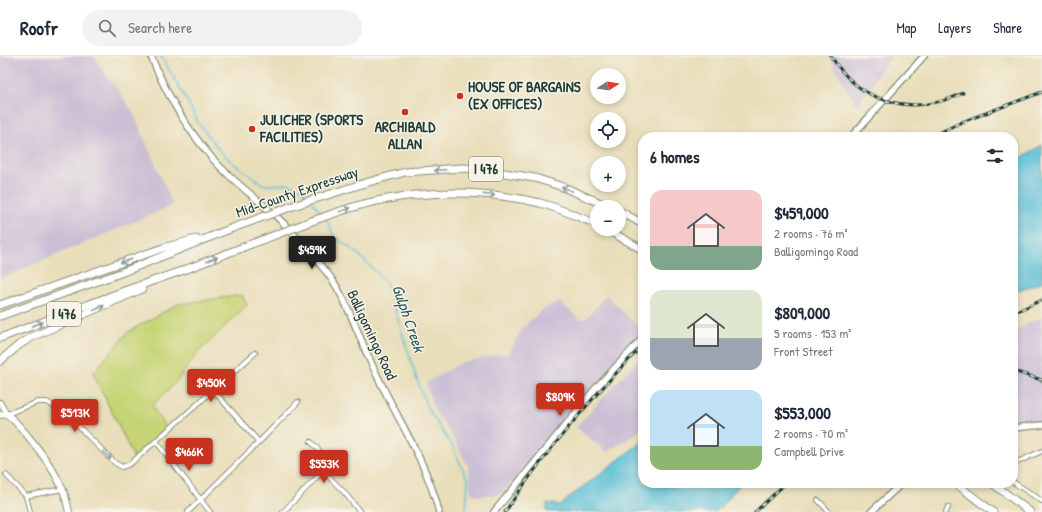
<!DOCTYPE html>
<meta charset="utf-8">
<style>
body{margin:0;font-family:"Patrick Hand",sans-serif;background:#f2f2f3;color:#1f2937;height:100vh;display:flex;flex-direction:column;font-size:15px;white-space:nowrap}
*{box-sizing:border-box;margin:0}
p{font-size:13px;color:#747a83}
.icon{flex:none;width:22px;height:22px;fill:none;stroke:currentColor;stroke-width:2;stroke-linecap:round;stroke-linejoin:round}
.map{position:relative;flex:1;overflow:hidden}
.panel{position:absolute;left:638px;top:76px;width:380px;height:356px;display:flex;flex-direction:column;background:#fff;border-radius:16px;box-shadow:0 2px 6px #0003}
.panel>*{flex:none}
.needle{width:26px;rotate:78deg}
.fabs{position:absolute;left:590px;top:12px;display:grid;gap:8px}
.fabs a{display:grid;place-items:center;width:36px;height:36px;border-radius:50%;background:#fff;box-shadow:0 2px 6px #0003;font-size:20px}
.price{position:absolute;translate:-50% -34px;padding:0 9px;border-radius:4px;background:#c8321e;color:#fff;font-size:13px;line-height:26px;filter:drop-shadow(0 1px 2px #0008)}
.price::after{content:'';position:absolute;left:50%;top:24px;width:12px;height:9px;margin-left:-6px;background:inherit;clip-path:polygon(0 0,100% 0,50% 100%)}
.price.selected{background:#222;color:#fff}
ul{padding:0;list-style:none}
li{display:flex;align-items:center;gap:12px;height:100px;padding:0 12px}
li span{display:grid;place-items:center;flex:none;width:112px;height:80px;border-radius:12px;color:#555}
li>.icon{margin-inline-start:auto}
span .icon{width:48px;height:48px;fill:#fffc;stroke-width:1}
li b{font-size:17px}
h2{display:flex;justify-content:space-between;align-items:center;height:48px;padding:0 12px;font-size:17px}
header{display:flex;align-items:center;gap:24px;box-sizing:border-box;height:56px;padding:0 20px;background:#fff;border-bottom:1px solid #e0e1e3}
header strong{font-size:19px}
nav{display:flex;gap:22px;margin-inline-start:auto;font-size:14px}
.search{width:280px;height:36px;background:#f2f2f3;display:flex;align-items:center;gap:10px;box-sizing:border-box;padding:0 14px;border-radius:22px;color:#747a83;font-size:15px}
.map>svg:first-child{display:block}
.industrial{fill:#cbbfd5}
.green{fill:#c6d475;stroke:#728854}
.water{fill:#59bed7;stroke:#3c7e86}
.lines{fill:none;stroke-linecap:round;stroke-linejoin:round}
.stream{stroke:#59bed7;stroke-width:1.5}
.street-casing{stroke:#848e77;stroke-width:6}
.secondary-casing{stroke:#848e77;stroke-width:8}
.primary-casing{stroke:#848e77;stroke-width:8}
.highway-casing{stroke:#848e77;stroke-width:9}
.street{stroke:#fff;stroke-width:4}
.secondary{stroke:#fff;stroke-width:5.5}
.primary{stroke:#fff;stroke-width:6}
.highway{stroke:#fff;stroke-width:7}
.rail-casing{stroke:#1f3d34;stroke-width:3}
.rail{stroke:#f7f3e8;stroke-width:1.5;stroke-dasharray:4.5;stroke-linecap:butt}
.highway-bridge-casing{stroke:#848e77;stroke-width:9;stroke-linecap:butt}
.highway-bridge{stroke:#fff;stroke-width:7}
.oneway{stroke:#8f9e9a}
.poi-dot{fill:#c8321e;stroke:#f7f3e8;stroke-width:1.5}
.labels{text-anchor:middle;stroke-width:3;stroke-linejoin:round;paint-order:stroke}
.shield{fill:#f7f3e8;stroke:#60746a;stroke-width:1}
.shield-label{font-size:14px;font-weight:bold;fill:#1f3d34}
.poi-label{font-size:15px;font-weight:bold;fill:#1f3d34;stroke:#f7f3e8;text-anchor:start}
.street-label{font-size:15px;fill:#1f3d34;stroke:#f7f3e8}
.water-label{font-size:16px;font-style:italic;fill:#2e5d5d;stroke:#f7f3e8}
</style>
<header>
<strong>Roofr</strong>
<div class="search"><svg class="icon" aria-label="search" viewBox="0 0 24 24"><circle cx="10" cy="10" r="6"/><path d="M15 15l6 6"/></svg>Search here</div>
<nav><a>Map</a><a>Layers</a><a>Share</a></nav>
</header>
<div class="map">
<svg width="1042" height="456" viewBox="0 0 1042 456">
<rect width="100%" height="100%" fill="#f7f3e8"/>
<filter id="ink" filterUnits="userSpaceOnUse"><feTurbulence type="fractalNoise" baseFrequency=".025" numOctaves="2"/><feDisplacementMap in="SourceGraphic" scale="8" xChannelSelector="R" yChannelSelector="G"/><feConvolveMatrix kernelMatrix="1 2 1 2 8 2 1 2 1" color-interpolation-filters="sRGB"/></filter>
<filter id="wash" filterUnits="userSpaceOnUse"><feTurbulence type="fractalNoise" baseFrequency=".012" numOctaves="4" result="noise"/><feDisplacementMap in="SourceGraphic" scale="16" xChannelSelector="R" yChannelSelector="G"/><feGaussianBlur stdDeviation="0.9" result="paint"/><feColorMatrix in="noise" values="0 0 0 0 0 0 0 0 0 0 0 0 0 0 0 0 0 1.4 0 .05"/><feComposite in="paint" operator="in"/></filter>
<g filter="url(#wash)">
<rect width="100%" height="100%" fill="#e9deba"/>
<path class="industrial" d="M0,0h93l39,54 41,95 -173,74z
M828,0h63l-34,50z
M606,239l37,36v3l-65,69 -76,91 -25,2 -6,-3 -3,-27 -16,-30 -18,-27 -8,-26 36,-21 47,-9 13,-25 24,-21 14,-5 19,17h7z
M1042,261v105l-29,2v-93z
M643,298v73l-11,10 -26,15 -30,-25z"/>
<path class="green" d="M242,239l5,10 -49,48 -22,29 -24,24 14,22 -32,30 -41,-85 35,-41 50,-28z"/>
<path class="water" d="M1042,89v137l-29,10v-129z
M643,385v42h98l-19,23 -7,6h-168v-9l14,2 11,-10z"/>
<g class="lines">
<path class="stream" d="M161,0l24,41 14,27 21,27 13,12 31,22 25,-1 13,5 7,9
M313,147l10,12
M326,162l8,18 23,17 29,29 30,95 11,30 25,39 16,34 -2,32"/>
</g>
</g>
<g filter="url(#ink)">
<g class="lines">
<defs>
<path id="street" d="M213,334l46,52
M0,346l7,12 31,-12h9l8,5 23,19 37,37 7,4 8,-3 125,-111
M156,385l54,71
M311,386c10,8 12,16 12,29l21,21 16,20
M1013,408l29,-13
M6,419l20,21 4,16
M1013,426l29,19
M26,440l37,-7
M818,444l11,12
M188,456l71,-70 39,-40
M283,456l40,-41
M946,456l2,-5"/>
<path id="secondary" d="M151,0c14,35 32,67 56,96 20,25 47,44 71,66 18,17 34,37 50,56 19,24 32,67 46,95 22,48 52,91 65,143
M851,81l73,-81
M1013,372l29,-3
M494,456l101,-123 48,-51
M871,456l31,-29"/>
<path id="primary" d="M0,359l7,-1c18,16 46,52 55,74 4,8 5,16 7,24"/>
<path id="highway" d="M365,127l40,-11 57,-4 17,1 56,9 28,9 47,20
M619,155l24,13
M309,166c24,-8 48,-18 73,-22 52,-10 106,-9 158,3 19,5 38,14 57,21
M606,173l37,21
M0,249l163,-57 33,-9
M0,260l123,-44 107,-43
M0,282l127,-48 57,-20 57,-22
M0,305l19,-16 13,-8 110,-48
M955,427l38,29
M992,427l38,29"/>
</defs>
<use href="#street" class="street-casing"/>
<use href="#secondary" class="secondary-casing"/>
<use href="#primary" class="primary-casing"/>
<use href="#highway" class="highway-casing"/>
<use href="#street" class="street"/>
<use href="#secondary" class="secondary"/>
<use href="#primary" class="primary"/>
<use href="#highway" class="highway"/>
<defs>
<path id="rail" d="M831,0c29,48 82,61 132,37
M930,81l32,-15 80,-30
M1013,257l29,-13
M1013,315l29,9
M505,456c40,-60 88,-116 138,-167
M755,456l31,-29"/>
</defs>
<use href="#rail" class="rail-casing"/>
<use href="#rail" class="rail"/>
<defs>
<path id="highway-bridge" d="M230,173l63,-23 72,-23
M241,192l68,-26"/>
</defs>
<use href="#highway-bridge" class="highway-bridge-casing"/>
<use href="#highway-bridge" class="highway-bridge"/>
</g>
<defs><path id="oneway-shaft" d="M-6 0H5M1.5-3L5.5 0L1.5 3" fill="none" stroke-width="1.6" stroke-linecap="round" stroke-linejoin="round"/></defs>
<g class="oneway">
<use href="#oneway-shaft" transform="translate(440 114) rotate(177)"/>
<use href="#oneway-shaft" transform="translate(567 133) rotate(-158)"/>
<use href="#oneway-shaft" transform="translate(489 139) rotate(6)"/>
<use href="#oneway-shaft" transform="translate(345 154) rotate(-18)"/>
<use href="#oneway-shaft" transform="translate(212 203) rotate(-22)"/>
<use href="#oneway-shaft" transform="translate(126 205) rotate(161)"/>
<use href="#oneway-shaft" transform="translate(99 252) rotate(-24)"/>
<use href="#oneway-shaft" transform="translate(37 268) rotate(-21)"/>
<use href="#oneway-shaft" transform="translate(107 399) rotate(45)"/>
</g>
</g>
<g class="poi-dot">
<circle cx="460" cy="40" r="4"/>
<circle cx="405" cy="56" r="4"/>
<circle cx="252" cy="73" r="4"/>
</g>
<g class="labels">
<g class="shield">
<rect x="469" y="101" width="34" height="24" rx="3"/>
<rect x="47" y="246" width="34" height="24" rx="3"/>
</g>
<g class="shield-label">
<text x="486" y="118">I 476</text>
<text x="64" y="263">I 476</text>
</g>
<g class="poi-label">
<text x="468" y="36">HOUSE OF BARGAINS<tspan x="468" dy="17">(EX OFFICES)</tspan></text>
<text x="260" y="69">JULICHER (SPORTS<tspan x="260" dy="17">FACILITIES)</tspan></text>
<text x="405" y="76" text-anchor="middle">ARCHIBALD<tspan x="405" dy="17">ALLAN</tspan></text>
</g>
<g class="street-label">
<text transform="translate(297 136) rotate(-19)" y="5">Mid-County Expressway</text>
<text transform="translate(372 279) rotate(65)" y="5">Balligomingo Road</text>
</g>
<g class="water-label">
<text transform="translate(409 262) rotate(71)" y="6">Gulph Creek</text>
</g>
</g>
</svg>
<div class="fabs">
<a><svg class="needle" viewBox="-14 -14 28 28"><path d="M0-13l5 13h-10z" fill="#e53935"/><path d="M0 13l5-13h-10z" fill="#747a83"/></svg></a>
<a><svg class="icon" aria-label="locate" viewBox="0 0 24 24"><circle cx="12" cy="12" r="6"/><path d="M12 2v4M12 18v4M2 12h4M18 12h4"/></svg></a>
<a>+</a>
<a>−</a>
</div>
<b class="price selected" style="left:312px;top:214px">$459K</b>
<b class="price" style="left:211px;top:347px">$450K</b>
<b class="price" style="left:560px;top:361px">$809K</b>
<b class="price" style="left:75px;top:377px">$513K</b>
<b class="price" style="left:189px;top:416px">$466K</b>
<b class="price" style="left:324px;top:428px">$553K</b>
<section class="panel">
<h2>6 homes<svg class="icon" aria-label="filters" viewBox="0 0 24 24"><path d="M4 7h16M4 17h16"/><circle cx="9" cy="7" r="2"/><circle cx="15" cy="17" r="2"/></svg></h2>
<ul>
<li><span style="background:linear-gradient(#f6c9c9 70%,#7fa58c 0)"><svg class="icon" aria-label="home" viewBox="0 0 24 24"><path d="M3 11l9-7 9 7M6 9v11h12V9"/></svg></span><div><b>$459,000</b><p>2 rooms · 76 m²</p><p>Balligomingo Road</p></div></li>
<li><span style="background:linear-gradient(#dfe7d0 60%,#9aa5b1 0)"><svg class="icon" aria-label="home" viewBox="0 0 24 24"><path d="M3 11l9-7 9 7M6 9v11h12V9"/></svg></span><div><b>$809,000</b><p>5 rooms · 153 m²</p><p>Front Street</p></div></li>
<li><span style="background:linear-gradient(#bfe0f5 70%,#8fb573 0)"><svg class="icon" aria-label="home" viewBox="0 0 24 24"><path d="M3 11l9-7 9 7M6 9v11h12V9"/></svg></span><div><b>$553,000</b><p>2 rooms · 70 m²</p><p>Campbell Drive</p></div></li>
</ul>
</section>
</div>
